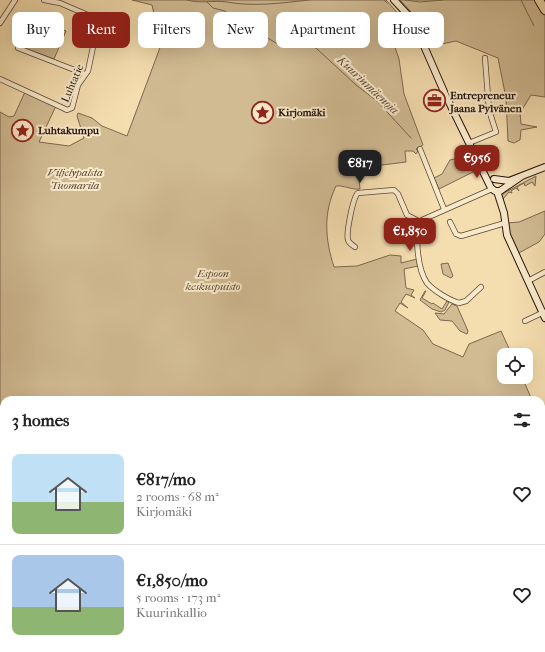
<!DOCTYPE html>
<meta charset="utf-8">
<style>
body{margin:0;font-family:"IM FELL French Canon",serif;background:#f6f6f6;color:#222;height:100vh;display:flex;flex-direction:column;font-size:15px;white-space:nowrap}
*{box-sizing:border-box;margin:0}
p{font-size:13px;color:#767676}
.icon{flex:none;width:22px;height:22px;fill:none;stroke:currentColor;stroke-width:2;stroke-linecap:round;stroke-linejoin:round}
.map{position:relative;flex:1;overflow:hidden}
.sheet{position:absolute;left:0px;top:396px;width:545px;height:256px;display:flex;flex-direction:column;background:#fff;border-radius:12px 12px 0 0;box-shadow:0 4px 16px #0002}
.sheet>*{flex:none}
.top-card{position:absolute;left:12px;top:12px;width:521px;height:36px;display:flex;gap:8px}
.buttons{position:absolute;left:497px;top:348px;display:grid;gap:8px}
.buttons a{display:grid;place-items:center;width:36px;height:36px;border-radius:8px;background:#fff;box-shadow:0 4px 16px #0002;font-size:20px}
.price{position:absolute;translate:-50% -34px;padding:0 9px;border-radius:8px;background:#8f2418;color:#fff;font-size:13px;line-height:26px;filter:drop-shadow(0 1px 2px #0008)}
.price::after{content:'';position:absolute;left:50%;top:24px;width:12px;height:9px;margin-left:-6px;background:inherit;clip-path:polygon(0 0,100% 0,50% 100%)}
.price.on{background:#222;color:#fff}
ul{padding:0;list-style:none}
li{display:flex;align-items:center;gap:12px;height:100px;padding:0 12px}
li+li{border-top:1px solid #e0e0e0}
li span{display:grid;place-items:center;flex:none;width:112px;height:80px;border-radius:8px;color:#555}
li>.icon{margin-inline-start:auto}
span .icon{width:48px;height:48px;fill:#fffc;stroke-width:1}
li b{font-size:17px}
h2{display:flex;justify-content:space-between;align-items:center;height:48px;padding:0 12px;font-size:17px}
.pill{padding:0 14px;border-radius:8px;background:#fff;box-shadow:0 4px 16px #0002;font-size:14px;line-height:36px}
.pill.on{background:#8f2418;color:#fff}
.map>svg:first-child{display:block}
.green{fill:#d1bb93;stroke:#7c684f}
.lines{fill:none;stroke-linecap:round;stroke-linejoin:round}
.stream{stroke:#78644c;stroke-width:1}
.street-casing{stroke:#5a4734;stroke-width:6}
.secondary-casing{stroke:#27150b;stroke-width:8}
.highway-casing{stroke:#27150b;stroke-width:10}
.street{stroke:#f8e9cb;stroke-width:4.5}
.secondary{stroke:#f8e9cb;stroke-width:6}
.highway{stroke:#f4ddaf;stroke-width:8}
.labels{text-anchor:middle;stroke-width:4;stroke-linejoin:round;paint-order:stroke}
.street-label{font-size:11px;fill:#27150b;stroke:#f8e9cb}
.poi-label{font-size:11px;font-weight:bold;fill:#27150b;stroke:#f8e9cb;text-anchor:start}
.park-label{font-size:11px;font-style:italic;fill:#5a4734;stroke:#f8e9cb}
.water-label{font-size:12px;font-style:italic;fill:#5d4a36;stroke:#f8e9cb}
</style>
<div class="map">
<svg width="545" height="652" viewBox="0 0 545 652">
<rect width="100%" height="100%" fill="#f4ddaf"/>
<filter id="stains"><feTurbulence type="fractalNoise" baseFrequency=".005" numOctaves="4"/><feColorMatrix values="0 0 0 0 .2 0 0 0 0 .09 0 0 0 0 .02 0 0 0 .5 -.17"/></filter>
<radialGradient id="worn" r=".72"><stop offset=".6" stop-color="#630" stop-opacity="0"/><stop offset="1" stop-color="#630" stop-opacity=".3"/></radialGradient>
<path class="green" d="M132,0h254l23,26 -19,7 9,26 5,35 19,51 -7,4 2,2 -2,3 -3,-3h-8l1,11 -48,6 2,21c-9,1 -16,-4 -24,-3 -13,27 -11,53 -2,81l23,-1 33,-11 11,1v7l16,-4 1,7 -14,3 2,19 8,2 -3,5 4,3 -9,-4 -5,8 7,6 -8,-5 -5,8 28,19 10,14 30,13 6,-13 32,-13 11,24h-8v22h18l10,23h-528v248h466v4h-470v-540l9,5 5,-1 11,-24 31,14 -17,36 30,4 15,-8 -7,-22 1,-3 14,5 10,8 25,10 34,-91 -9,-40z
M400,0h136l9,16v81l-14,-2 -11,18 1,11 16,3 -16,3 -1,10 -6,3 -6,-2 -2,-43 -8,-40 -42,-17 -29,6 -16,-31v-4z
M32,17l34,14 -12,28 -35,-13z
M454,159h5l5,9 10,-5 3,7 -38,19 -5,-11 8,-4 8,-14z
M536,176l-1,10 -3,-4 -7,4 -1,-3 -7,4 2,4 -3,-3 -5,3 1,2 -3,-1 -6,7 -1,-3 2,-3z
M545,211v23l-6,8 -22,12 -6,-14 -4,-17 12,-1z
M448,263l5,13 -2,2 -8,-4 -2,-10z
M425,291h1l-4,7 10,6 1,-1 9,6 5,-8 2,1 -4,8 -4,2 -9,-3 -12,-9z
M452,304l5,2 11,25 -1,3 -7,-3 -8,-10 -12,-1 -5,-7 9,1z"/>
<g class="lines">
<path class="stream" d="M187,0c14,4 26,0 40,2 26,5 55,1 82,-2
M384,0l3,3
M405,0l15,2 23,-2
M521,0l13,26
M207,2l6,6 12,3 19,16 7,1 25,15 4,1 16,-6 20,10 40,37 21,16 34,37
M259,648l1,4
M0,650l4,-3"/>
<defs>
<path id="street" d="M0,23l15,-23
M18,48l67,26
M0,79l63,29 4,2 5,-2 6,-23 10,-14 10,-48 -1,-4 -37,-16 -16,-3
M469,143l27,-11 -7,-22 -4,-52
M420,149l24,60
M450,222l6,12 5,2 44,-13
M355,247c-3,-2 -6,-4 -7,-7 -2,-7 5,-43 10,-47l36,-3 4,4 9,21 13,7
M528,281l17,-9
M481,287l-15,14 -7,2c-10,-3 -25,-12 -32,-20 -9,-13 -14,-50 -5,-63l70,-31
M525,321l19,-9
M541,487l4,-2
M541,524l4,6
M541,602l4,-1
M475,652l3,-4"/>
<path id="secondary" d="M394,0l14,15 9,15 28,64 46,94 4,3h5l22,-15
M494,179l15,2 36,-14
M497,191l7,22 3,22 38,83"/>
<path id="highway" d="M539,0l6,10"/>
</defs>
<use href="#street" class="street-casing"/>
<use href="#secondary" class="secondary-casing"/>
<use href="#highway" class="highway-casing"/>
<use href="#street" class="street"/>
<use href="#secondary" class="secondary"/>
<use href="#highway" class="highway"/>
</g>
<defs>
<symbol id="office-ring" viewBox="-11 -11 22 22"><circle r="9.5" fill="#f8e9cb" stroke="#8f2418" stroke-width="1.5"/><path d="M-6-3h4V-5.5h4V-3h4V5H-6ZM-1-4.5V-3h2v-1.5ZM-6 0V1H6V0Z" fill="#8f2418"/></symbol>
<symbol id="sight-ring" viewBox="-11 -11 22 22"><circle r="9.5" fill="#f8e9cb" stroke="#8f2418" stroke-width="1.5"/><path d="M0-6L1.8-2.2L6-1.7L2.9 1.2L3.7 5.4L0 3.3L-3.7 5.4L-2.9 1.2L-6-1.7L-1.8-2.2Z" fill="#8f2418"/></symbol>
</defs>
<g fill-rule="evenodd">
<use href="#office-ring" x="422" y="88" width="25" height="25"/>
<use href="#sight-ring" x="250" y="100" width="25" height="25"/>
<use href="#sight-ring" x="10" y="118" width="25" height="25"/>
</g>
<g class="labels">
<g class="street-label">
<text transform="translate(72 83) rotate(-67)" y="4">Luhtatie</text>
</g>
<g class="poi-label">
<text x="450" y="99">Entrepreneur<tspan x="450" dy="13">Jaana Pylvänen</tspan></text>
<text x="278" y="116">Kirjomäki</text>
<text x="38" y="134">Luhtakumpu</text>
</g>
<g class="park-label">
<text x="75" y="176">Viljelypalsta<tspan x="75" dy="13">Tuomarila</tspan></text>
<text x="213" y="277">Espoon<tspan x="213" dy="13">keskuspuisto</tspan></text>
</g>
<g class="water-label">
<text transform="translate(368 85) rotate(43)" y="4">Kuurinmäenoja</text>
</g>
</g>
<rect width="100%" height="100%" filter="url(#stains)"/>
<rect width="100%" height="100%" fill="url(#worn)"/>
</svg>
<div class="buttons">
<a><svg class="icon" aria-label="locate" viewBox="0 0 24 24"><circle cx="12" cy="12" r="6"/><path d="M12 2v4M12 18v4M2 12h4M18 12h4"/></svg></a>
</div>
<b class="price" style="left:477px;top:179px">€956</b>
<b class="price on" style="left:360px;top:184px">€817</b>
<b class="price" style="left:410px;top:252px">€1,850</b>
<div class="top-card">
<a class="pill">Buy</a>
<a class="pill on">Rent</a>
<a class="pill">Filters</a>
<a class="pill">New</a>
<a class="pill">Apartment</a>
<a class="pill">House</a>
</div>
<section class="sheet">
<h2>3 homes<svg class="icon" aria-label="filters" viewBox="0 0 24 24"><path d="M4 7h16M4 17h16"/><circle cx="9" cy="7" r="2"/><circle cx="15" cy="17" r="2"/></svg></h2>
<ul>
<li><span style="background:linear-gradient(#bfe0f5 60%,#8fb573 0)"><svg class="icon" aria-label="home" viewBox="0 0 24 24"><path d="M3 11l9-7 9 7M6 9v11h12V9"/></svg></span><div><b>€817/mo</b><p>2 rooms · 68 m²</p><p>Kirjomäki</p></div><svg class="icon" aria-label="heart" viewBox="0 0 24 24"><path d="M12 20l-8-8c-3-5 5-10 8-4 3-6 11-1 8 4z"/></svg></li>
<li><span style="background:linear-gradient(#a9c7e8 65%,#8fb573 0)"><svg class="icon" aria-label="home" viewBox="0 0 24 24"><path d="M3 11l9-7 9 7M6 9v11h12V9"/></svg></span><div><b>€1,850/mo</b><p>5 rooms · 173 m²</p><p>Kuurinkallio</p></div><svg class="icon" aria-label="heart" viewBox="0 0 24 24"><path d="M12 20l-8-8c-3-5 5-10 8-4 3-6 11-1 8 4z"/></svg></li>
</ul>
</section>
</div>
